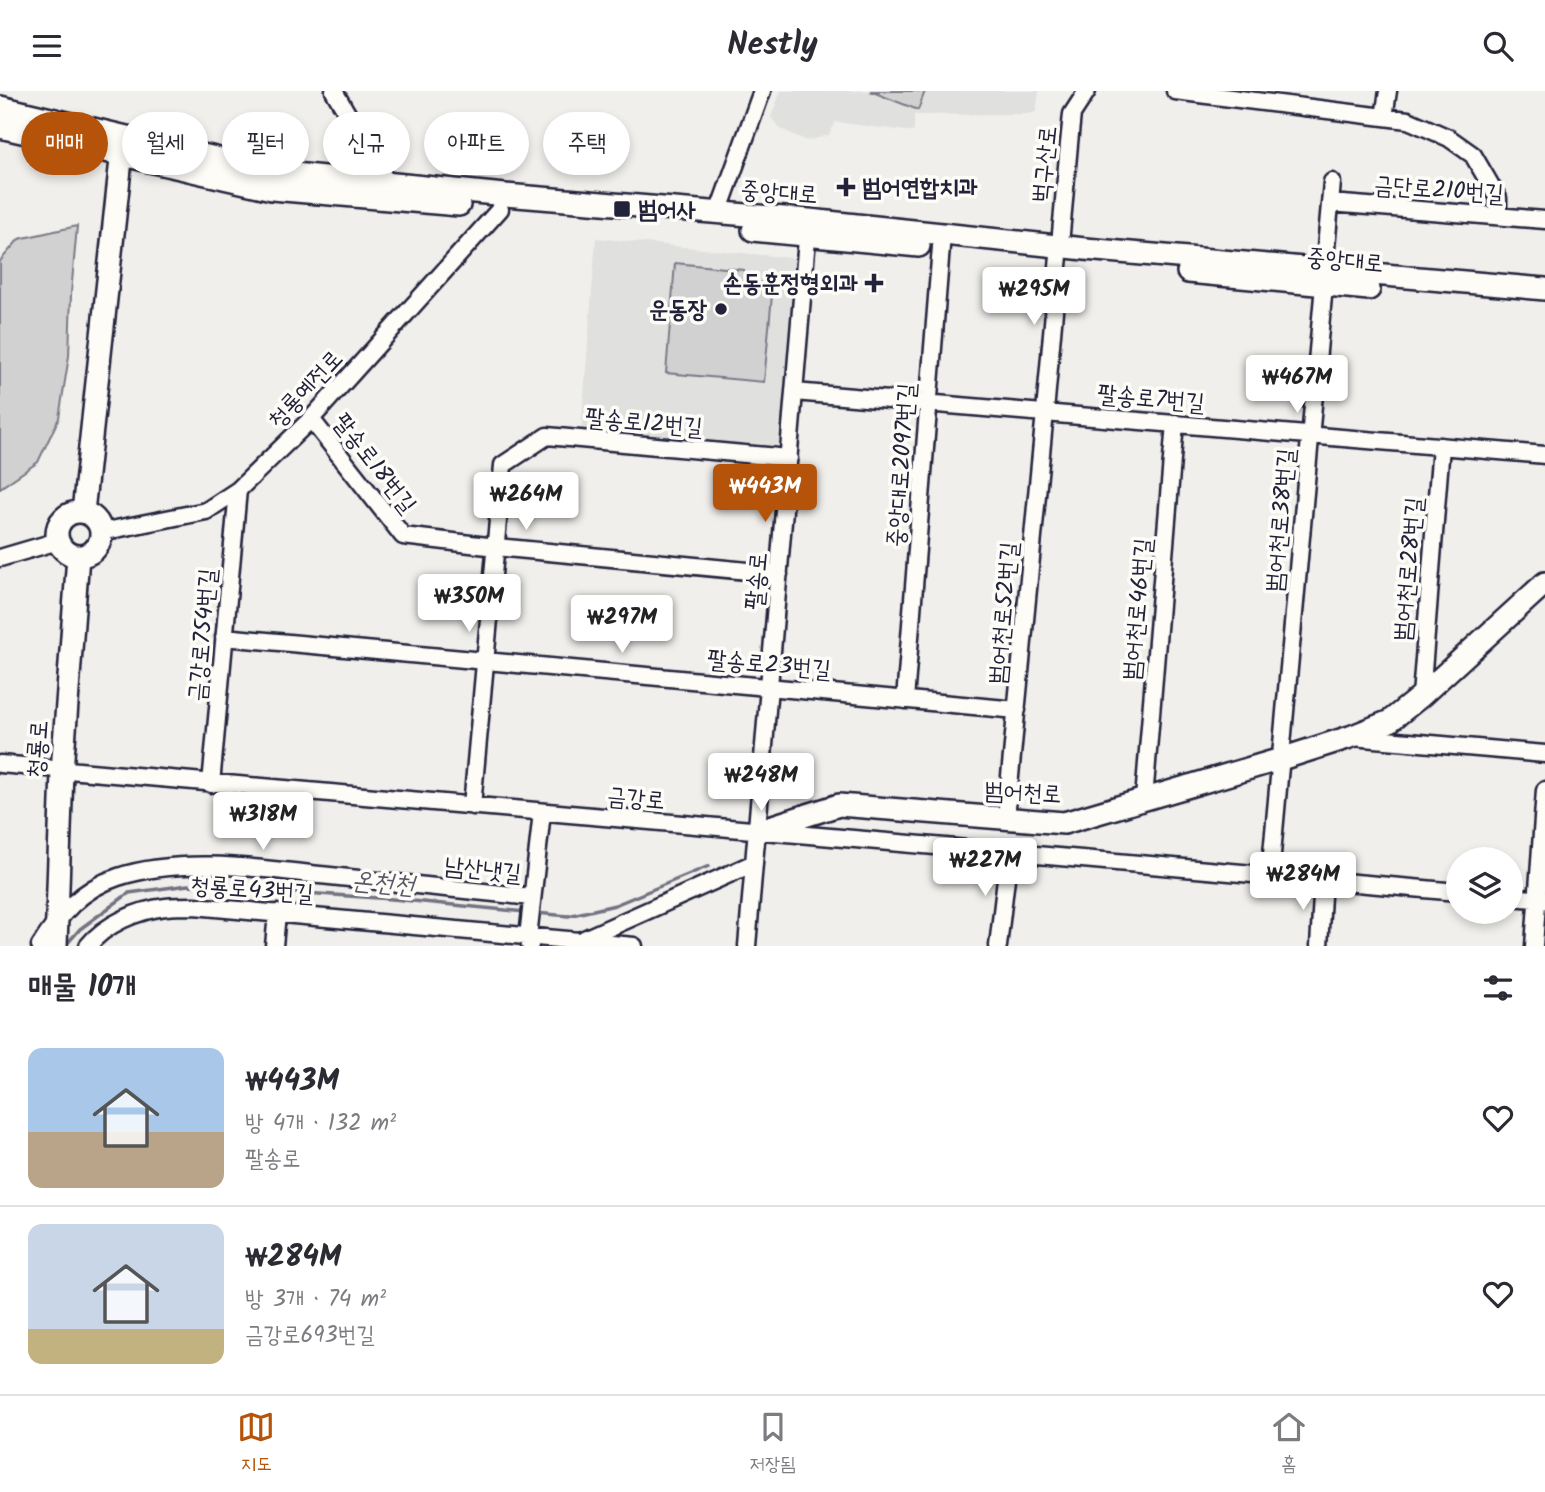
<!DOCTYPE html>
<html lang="ko">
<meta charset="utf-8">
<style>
body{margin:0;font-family:Kalam,"Poor Story",sans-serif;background:#f7f7f7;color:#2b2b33;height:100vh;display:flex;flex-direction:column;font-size:26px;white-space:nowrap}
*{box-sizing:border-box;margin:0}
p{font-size:23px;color:#7c7c81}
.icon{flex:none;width:38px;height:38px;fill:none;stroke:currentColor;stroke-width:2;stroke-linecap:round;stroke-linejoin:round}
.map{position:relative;height:855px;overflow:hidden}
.drawer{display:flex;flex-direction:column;background:#fff;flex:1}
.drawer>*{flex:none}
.banner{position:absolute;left:21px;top:21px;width:700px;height:63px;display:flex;gap:14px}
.fabs{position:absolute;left:1446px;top:756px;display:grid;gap:14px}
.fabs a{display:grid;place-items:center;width:77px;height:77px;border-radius:50%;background:#fff;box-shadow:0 4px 10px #0003;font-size:35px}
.price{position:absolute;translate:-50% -60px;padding:0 16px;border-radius:7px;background:#fff;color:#222;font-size:23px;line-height:46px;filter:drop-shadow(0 2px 4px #0008)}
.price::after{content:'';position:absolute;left:50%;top:42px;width:21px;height:16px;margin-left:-10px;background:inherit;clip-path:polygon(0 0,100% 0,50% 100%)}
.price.current{background:#b45309;color:#fff}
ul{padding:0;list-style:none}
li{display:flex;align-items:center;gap:21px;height:175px;padding:0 28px}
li+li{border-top:2px solid #e1e1e2}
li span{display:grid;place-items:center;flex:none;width:196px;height:140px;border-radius:14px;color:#555}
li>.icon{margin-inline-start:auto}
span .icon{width:84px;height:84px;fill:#fffc;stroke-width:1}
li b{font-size:30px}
h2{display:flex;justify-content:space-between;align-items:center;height:84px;padding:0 28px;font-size:30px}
.tag{padding:0 24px;border-radius:32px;background:#fff;box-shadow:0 4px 10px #0003;font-size:24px;line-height:63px}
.tag.current{background:#b45309;color:#fff}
header{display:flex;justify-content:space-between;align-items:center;height:91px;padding:0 28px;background:#fff;font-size:32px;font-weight:800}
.menu{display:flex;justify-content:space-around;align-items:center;height:98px;border-top:2px solid #e1e1e2;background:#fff;font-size:19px;color:#7c7c81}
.menu a{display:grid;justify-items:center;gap:4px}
.menu .current{color:#b45309}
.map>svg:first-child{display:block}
.built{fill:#e0e0df}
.green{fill:#d2d1d1;stroke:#7a7a86;stroke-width:2}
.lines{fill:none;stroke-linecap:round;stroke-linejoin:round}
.stream{stroke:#737381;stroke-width:3.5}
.minor-casing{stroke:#22223b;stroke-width:21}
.major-casing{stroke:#22223b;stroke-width:26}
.minor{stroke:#fdfcf7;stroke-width:16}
.major{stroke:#fdfcf7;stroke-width:21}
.poi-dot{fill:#22223b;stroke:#fdfcf7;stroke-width:2.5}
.labels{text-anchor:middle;stroke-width:7;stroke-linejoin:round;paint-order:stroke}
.street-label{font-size:24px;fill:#22223b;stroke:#fdfcf7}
.poi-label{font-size:24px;font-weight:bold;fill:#22223b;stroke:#fdfcf7;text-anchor:start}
.water-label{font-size:26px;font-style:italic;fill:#58586a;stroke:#fdfcf7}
</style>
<header><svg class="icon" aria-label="menu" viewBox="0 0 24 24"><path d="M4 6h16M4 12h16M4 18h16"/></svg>Nestly<svg class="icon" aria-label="search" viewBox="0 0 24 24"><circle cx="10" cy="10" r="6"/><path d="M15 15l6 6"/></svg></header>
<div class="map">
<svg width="1545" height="855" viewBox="0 0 1545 855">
<rect width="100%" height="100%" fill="#f0efec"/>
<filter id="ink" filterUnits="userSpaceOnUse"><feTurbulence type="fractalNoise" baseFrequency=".0143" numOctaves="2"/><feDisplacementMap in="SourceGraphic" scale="14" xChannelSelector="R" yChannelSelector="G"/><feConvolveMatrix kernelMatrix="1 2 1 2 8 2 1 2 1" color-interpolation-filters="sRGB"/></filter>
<g filter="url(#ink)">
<path class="built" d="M781,0h258l-3,21 -8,2 -114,1v17l-79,-10 -6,13 -22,6 -28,-13 -8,-11z
M596,147l206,21 -19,195 -202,-20z"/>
<path class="green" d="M870,0h55l-7,19z
M77,135l-6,68 -2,62 -10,62 -21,44 -38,26v-227l19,-22z
M675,172l69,7v11l29,3 -9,98 -98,-9z"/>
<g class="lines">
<path class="stream" d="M536,822l32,3 47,-11 94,-39
M65,855l15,-17 49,-36 59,-8 204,14 133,13"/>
<defs>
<path id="minor" d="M334,0l54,93
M1175,0l233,29 41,18 24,17 25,43v18
M1384,26l4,-26
M1330,112l215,17
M718,122l44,-122
M1324,179l8,-88
M794,301l751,63
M311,328l92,117 93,11 283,27
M101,441l105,-21 32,-21 73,-71 189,-210
M0,467l58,-17
M224,546l793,73
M1421,605l20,-250
M905,609l37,-466
M1352,646l193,17
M0,673l1458,128
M211,693l27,-294
M1144,708l31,-376
M472,715l31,-341 44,-29 242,22
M1006,727l39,-406 24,-268 3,-30 15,-23
M1270,785l54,-591
M1510,806l35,3
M584,848l170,-76
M530,854l-2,-8 14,-125
M40,855c20,-32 41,-57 78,-69 65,-21 145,-8 212,-1 67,7 135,14 202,21
M88,855c17,-22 50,-36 78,-39 9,-1 19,-1 28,-1l440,40
M274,855l3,-33
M747,855l61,-719
M998,855l11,-93
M1319,855l4,-66
M1534,855l11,-156"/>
<path id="major" d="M0,16l274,65 231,23 304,25 276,29 460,40
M0,36l272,62 187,16
M753,139l166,16
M1188,181l181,17
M83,421l40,-371
M57 443a22 22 0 1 1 44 0a22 22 0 1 1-44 0Z
M757,740l82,-26 225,18 217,-64 69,-22 40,-16 31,-25 124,-113
M56,855l6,-175 16,-215"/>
</defs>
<use href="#minor" class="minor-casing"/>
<use href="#major" class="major-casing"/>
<use href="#minor" class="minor"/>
<use href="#major" class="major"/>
</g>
</g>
<g class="poi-dot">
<path d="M842.5 85.5h7v7h7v7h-7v7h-7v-7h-7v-7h7z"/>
<rect x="613" y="109" width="18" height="18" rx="3.5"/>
<path d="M870.5 181.5h7v7h7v7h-7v7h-7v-7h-7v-7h7z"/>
<circle cx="721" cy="218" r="7"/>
</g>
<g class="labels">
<g class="street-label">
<text transform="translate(1044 73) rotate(-84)" y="8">벅구산로</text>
<text transform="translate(1439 98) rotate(4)" y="8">금단로210번길</text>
<text transform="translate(779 101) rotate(4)" y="8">중앙대로</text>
<text transform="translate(1345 169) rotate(5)" y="8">중앙대로</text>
<text transform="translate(305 298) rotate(-47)" y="8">청룡예전로</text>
<text transform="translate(1151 307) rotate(5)" y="8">팔송로7번길</text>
<text transform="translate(644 331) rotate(5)" y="8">팔송로12번길</text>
<text transform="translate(375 372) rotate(52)" y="8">팔송로18번길</text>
<text transform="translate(901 374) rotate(-86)" y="8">중앙대로2097번길</text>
<text transform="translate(1280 429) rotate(-85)" y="8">범어천로38번길</text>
<text transform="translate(1408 478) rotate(-85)" y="8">범어천로28번길</text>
<text transform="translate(756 490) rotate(-85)" y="8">팔송로</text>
<text transform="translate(1137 518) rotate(-85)" y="8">범어천로46번길</text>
<text transform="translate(1003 522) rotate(-85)" y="8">범어천로52번길</text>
<text transform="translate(202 544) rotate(-85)" y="8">금강로754번길</text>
<text transform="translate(769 573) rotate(5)" y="8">팔송로23번길</text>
<text transform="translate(37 658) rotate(-86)" y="8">청룡로</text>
<text transform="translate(1023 701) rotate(3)" y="8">범어천로</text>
<text transform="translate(636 707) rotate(5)" y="8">금강로</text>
<text transform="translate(483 778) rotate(6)" y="8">남산냇길</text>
<text transform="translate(252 798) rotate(4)" y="8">청룡로43번길</text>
</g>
<g class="poi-label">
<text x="862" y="104">범어연합치과</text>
<text x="638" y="126">범어사</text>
<text x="858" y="200" text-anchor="end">손동훈정형외과</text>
<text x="707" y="226" text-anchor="end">운동장</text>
</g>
<g class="water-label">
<text transform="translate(383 791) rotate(5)" y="9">온천천</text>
</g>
</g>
</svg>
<div class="fabs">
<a><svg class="icon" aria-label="layers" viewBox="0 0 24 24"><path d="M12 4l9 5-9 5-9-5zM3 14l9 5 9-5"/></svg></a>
</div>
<b class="price" style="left:1034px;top:236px">₩295M</b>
<b class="price" style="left:1297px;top:324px">₩467M</b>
<b class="price current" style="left:765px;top:433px">₩443M</b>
<b class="price" style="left:526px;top:441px">₩264M</b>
<b class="price" style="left:469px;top:543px">₩350M</b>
<b class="price" style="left:622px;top:564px">₩297M</b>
<b class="price" style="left:761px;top:722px">₩248M</b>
<b class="price" style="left:263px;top:761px">₩318M</b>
<b class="price" style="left:985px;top:807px">₩227M</b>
<b class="price" style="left:1303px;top:821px">₩284M</b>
<div class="banner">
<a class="tag current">매매</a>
<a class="tag">월세</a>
<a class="tag">필터</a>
<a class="tag">신규</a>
<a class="tag">아파트</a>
<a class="tag">주택</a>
</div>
</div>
<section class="drawer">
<h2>매물 10개<svg class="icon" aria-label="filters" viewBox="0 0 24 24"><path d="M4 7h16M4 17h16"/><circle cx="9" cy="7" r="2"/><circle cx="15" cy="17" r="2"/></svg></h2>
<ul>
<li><span style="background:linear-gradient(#a9c7e8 60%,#b9a48a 0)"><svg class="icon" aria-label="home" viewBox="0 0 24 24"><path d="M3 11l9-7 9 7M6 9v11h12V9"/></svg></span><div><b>₩443M</b><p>방 4개 · 132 m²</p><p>팔송로</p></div><svg class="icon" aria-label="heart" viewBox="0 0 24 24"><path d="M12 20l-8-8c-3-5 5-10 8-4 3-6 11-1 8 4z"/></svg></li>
<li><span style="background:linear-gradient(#c9d6e8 75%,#c2b280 0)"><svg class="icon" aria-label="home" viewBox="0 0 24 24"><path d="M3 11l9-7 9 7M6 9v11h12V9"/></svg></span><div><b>₩284M</b><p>방 3개 · 74 m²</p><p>금강로693번길</p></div><svg class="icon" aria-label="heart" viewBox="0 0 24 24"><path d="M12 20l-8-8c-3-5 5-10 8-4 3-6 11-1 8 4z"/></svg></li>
</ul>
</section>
<nav class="menu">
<a class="current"><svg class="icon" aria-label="map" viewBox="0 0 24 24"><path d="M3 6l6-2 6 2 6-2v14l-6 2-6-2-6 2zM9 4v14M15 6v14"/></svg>지도</a>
<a><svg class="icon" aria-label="saved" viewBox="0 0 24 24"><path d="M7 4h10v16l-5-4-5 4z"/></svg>저장됨</a>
<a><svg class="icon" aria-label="home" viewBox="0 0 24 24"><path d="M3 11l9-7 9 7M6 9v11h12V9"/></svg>홈</a>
</nav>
